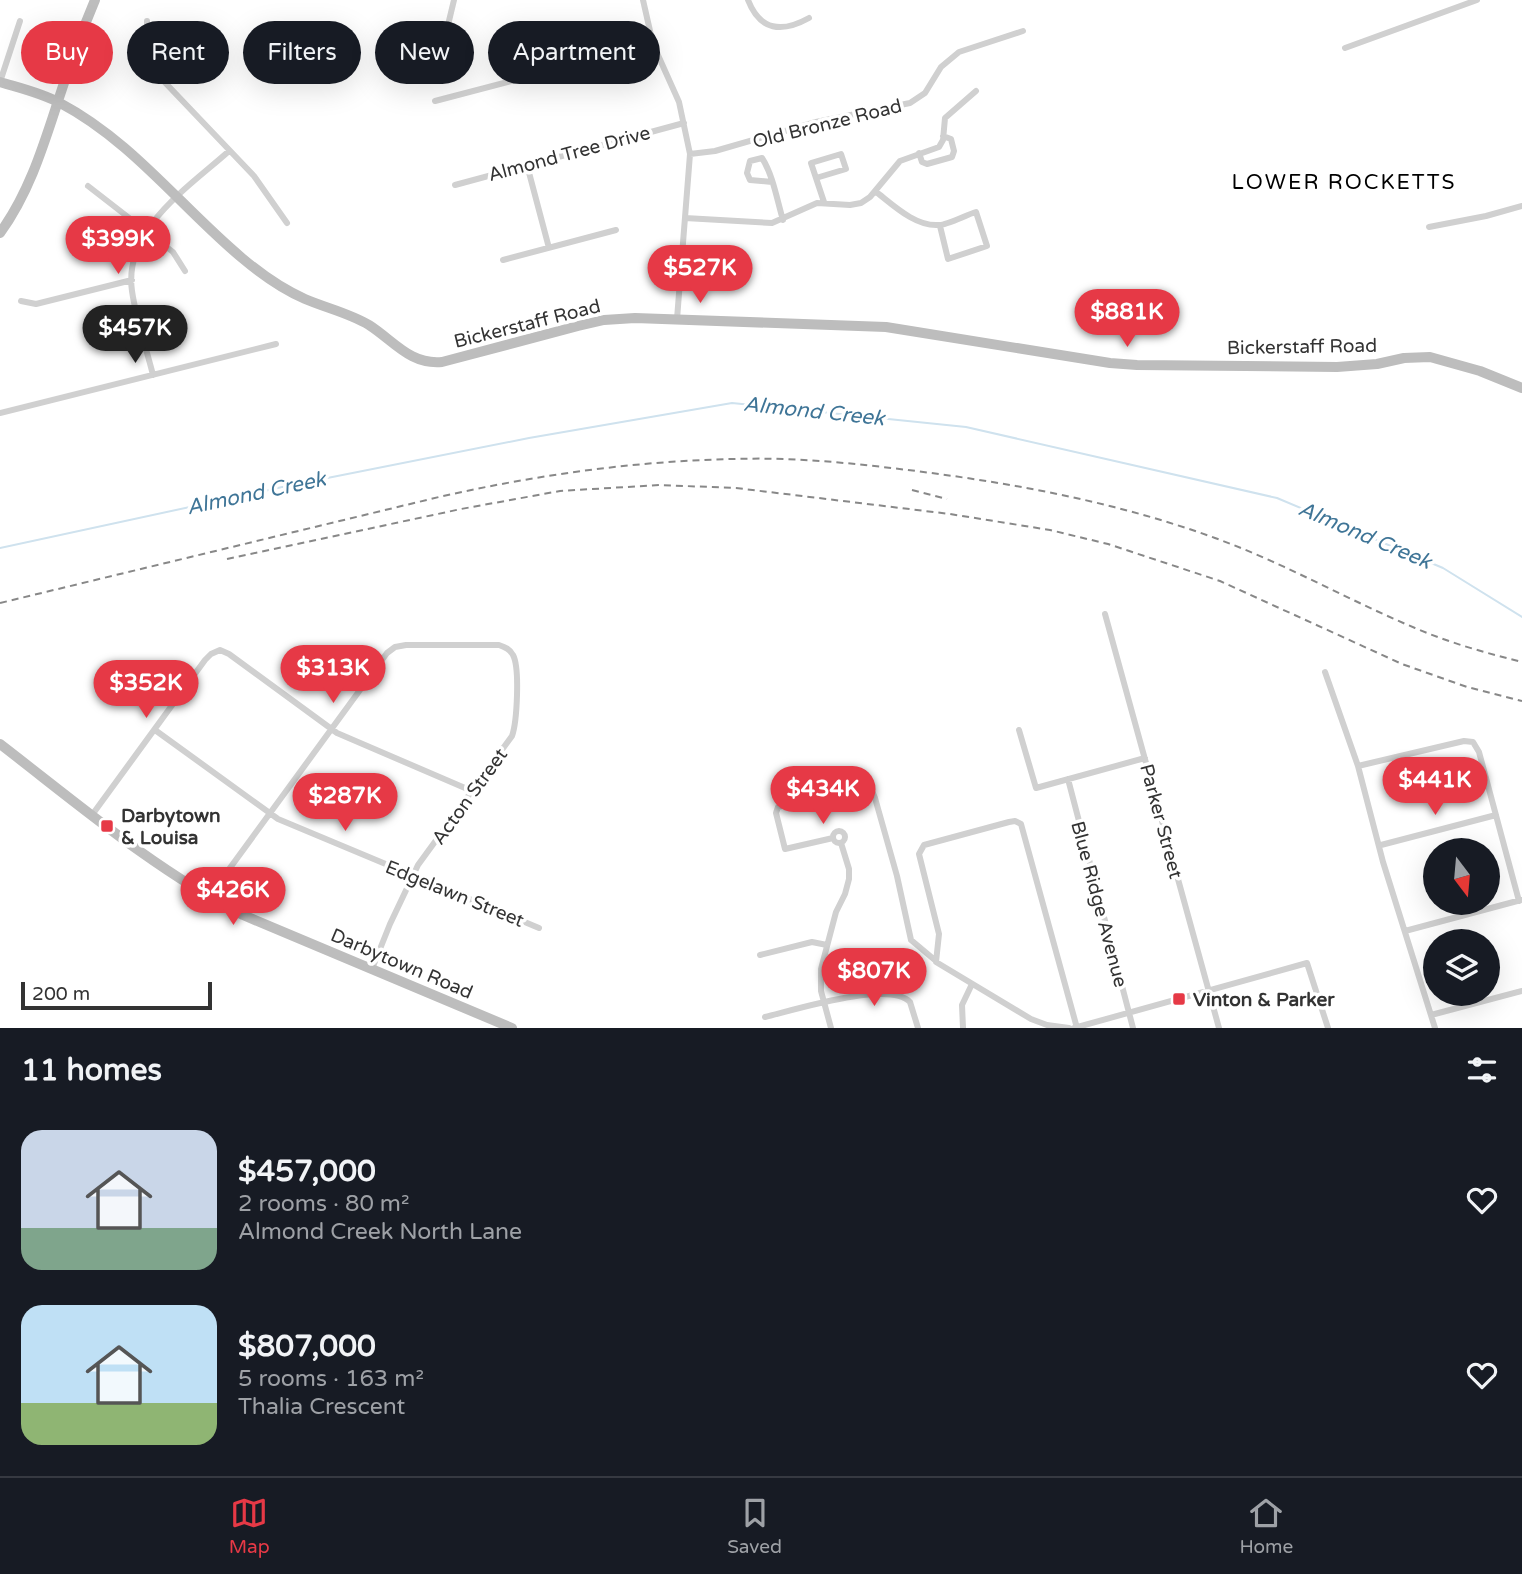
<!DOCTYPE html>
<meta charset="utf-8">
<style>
body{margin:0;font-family:"Varela Round",sans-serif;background:#20242c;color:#f1f3f6;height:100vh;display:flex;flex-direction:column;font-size:26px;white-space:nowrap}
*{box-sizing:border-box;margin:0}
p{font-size:23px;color:#9ea1a6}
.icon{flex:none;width:38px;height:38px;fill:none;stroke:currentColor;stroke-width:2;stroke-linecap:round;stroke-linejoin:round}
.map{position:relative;height:1028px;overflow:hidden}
.side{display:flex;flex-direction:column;background:#171b24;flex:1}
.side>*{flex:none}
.top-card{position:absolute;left:21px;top:21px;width:700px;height:63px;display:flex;gap:14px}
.needle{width:46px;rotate:164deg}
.tools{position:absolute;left:1423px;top:838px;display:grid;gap:14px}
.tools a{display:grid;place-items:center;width:77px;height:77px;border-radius:50%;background:#171b24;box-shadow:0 7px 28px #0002;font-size:35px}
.scale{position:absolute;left:21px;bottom:18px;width:191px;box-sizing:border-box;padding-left:7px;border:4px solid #333;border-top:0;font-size:19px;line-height:24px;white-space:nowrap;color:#333;-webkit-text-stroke:5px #fff;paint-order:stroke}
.price{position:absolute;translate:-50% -60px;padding:0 16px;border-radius:24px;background:#e63946;color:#fff;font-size:23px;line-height:46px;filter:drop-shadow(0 2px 4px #0008)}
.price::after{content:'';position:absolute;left:50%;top:42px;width:21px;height:16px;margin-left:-10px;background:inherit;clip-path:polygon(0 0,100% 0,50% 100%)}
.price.current{background:#222;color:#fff}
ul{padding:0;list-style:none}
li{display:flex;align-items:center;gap:21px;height:175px;padding:0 21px}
li span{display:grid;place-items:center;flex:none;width:196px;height:140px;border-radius:21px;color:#555}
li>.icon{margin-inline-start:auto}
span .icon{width:84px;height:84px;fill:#fffc;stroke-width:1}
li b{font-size:30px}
h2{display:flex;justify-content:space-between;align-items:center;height:84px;padding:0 21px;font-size:30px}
.tag{padding:0 24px;border-radius:32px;background:#171b24;box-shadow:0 7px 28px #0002;font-size:24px;line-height:63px}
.tag.current{background:#e63946;color:#fff}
.menu{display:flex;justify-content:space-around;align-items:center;height:98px;border-top:2px solid #363941;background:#171b24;font-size:19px;color:#9ea1a6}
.menu a{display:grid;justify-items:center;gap:4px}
.menu .current{color:#e63946}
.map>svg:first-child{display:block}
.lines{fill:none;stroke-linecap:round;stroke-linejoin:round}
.stream{stroke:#cfe2ee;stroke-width:2}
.street{stroke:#d0d0d0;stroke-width:6}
.secondary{stroke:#bdbdbd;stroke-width:10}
.rail{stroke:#888;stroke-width:2;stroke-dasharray:7 5;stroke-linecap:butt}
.poi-dot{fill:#e63946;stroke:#fff;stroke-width:2.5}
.labels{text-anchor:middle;stroke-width:7;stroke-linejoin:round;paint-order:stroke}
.street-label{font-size:19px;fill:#333;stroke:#fff}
.poi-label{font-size:19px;font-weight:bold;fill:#333;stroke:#fff;text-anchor:start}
.neighbourhood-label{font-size:21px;letter-spacing:2px;fill:#000;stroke:#fff}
.water-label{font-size:21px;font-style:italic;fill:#3f7597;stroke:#fff}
</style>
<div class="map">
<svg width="1522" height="1028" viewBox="0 0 1522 1028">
<rect width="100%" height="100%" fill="#fff"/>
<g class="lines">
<path class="stream" d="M0,548l287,-62 242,-48 203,-35 234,24 311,71 166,70 79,49"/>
<path class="street" d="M643,0l10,44 26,58 11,52 -13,165
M748,0c12,31 34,33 61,18
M147,21v30l8,21 99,104 33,47
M448,25l6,-25
M1345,48l132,-48
M0,82l20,-61
M435,101l218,-57
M919,153l3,9 5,2 25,-7 2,-6 -3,-12 -8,-3
M690,154l25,-3 101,-29 94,-19 15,-10 16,-26 18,-15 64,-21
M527,165l22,83
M816,178l30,-9 -5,-15 -30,9 13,39
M772,182l-22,-2 -3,-7 3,-12 12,-3c11,17 15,42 21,62
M455,185l229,-62
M88,186l85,66 12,19
M875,191c17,13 40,36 64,34 8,0 27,-10 37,-13l11,34 -39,13 -8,-33
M685,218l87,5 45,-20 33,2 11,-2 9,-6 30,-36 39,-14 4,-7 2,-22 31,-27
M1429,227l57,-11 36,-10
M503,260l113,-30
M21,301l15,3 96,-24
M153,375c-7,-28 -17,-56 -21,-84 -9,-62 57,-104 97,-140
M0,413l276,-69
M1105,614l114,414
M1325,672l33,94 25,96 52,166
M155,730l123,89 261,109
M1019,730l17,58 109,-30
M1358,766l106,-25 9,1 6,10 40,149
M1068,779l65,249
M92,815l113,-155 6,-6 9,-4 9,4 108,79 135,58
M833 837a6 6 0 1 1 12 0a6 6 0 1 1-12 0Z
M833,838l-48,11 -9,-36 2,-6 58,-16 14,-14 15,-2 10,23 22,78 14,64 25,21
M1381,845l115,-30
M208,898l179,-245 8,-6 11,-2h93c6,2 11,4 14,10 7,13 4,67 -1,81l-94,129 -28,59 -18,45
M1405,931l116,-31
M760,955l52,-13 15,3
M1431,1015l91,-24
M765,1017c29,-7 124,-37 145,-15l8,26
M831,1028l-10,-37v-22l15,-57 9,-18 4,-15v-10l-8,-26
M963,1028l-1,-23 10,-21
M1069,1028l-22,-3 -16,-6 -95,-57 3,-28 -20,-80 5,-9 85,-23 6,-1 6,3 56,204
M1074,1028l233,-65 21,65"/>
<path class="secondary" d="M0,82c20,6 42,11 60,21 72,38 121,104 182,155 19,16 40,31 63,41 21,9 44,14 64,26 25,16 41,40 73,37l136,-36 26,-6 31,-2 251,9 224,36 27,2 200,2 40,-3 27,-6 26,-1 50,14 42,17
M0,233c29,-40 43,-86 58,-132 11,-34 23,-68 37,-101
M0,744c78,60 155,126 243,171l269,113"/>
<path class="rail" d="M912,490l35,9
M227,559l234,-50 99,-18 99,-6 77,3 214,26 100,16 58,14 112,37 182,83 65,23 55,14
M0,603l439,-106c97,-22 196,-36 295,-38 59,-2 117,4 174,11 105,13 208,32 307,68 69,25 133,62 200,90 35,15 71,25 107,34"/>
</g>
<g class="poi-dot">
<rect x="100" y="819" width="14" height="14" rx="3.5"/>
<rect x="1172" y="992" width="14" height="14" rx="3.5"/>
</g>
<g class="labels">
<g class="street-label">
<text transform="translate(827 123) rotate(-14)" y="7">Old Bronze Road</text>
<text transform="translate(569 153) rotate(-15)" y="7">Almond Tree Drive</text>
<text transform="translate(527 323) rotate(-14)" y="7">Bickerstaff Road</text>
<text transform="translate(1302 346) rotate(-1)" y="7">Bickerstaff Road</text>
<text transform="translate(469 796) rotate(-54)" y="7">Acton Street</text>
<text transform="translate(1162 821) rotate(75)" y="7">Parker Street</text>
<text transform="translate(455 893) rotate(22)" y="7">Edgelawn Street</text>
<text transform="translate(1100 904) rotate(75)" y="7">Blue Ridge Avenue</text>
<text transform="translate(402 963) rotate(23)" y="7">Darbytown Road</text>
</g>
<g class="poi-label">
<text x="121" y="822">Darbytown<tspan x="121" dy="22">&amp; Louisa</tspan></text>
<text x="1193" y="1006">Vinton &amp; Parker</text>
</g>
<g class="neighbourhood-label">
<text x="1344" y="189">LOWER ROCKETTS</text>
</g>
<g class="water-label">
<text transform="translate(814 411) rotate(6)" y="7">Almond Creek</text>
<text transform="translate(256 493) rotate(-12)" y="7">Almond Creek</text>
<text transform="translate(1365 535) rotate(23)" y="7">Almond Creek</text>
</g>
</g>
</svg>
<div class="tools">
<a><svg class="needle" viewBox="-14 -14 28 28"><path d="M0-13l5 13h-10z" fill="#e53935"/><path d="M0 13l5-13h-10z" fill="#9ea1a6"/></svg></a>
<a><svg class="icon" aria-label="layers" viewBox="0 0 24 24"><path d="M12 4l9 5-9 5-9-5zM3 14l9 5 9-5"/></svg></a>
</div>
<div class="scale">200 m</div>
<b class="price" style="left:118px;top:276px">$399K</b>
<b class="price" style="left:700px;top:305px">$527K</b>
<b class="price" style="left:1127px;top:349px">$881K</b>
<b class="price current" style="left:135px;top:365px">$457K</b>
<b class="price" style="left:333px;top:705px">$313K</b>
<b class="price" style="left:146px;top:720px">$352K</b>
<b class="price" style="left:1435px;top:817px">$441K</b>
<b class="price" style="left:823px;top:826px">$434K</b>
<b class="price" style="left:345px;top:833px">$287K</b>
<b class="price" style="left:233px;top:927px">$426K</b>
<b class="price" style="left:874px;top:1008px">$807K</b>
<div class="top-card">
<a class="tag current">Buy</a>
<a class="tag">Rent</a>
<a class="tag">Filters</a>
<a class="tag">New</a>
<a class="tag">Apartment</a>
</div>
</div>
<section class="side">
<h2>11 homes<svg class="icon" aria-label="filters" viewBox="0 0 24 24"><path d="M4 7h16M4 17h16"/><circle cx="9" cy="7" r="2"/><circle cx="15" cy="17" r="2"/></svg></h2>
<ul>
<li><span style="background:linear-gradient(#c9d6e8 70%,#7fa58c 0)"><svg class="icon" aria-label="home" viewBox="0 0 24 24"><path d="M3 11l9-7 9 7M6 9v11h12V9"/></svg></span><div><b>$457,000</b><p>2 rooms · 80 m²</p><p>Almond Creek North Lane</p></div><svg class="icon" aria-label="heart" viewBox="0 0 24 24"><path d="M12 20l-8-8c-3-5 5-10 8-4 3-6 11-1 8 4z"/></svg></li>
<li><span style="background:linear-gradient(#bfe0f5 70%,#8fb573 0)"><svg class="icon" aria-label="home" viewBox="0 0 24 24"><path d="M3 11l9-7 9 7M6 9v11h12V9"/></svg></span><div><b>$807,000</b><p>5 rooms · 163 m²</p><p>Thalia Crescent</p></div><svg class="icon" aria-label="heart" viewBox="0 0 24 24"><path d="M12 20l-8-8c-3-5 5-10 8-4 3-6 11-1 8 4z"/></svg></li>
</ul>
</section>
<nav class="menu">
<a class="current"><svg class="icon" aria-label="map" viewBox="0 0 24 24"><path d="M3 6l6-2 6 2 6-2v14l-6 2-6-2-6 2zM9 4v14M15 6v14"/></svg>Map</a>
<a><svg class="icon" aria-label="saved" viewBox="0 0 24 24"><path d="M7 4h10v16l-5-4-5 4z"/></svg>Saved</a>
<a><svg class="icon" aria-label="home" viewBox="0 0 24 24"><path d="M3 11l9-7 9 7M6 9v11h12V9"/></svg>Home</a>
</nav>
